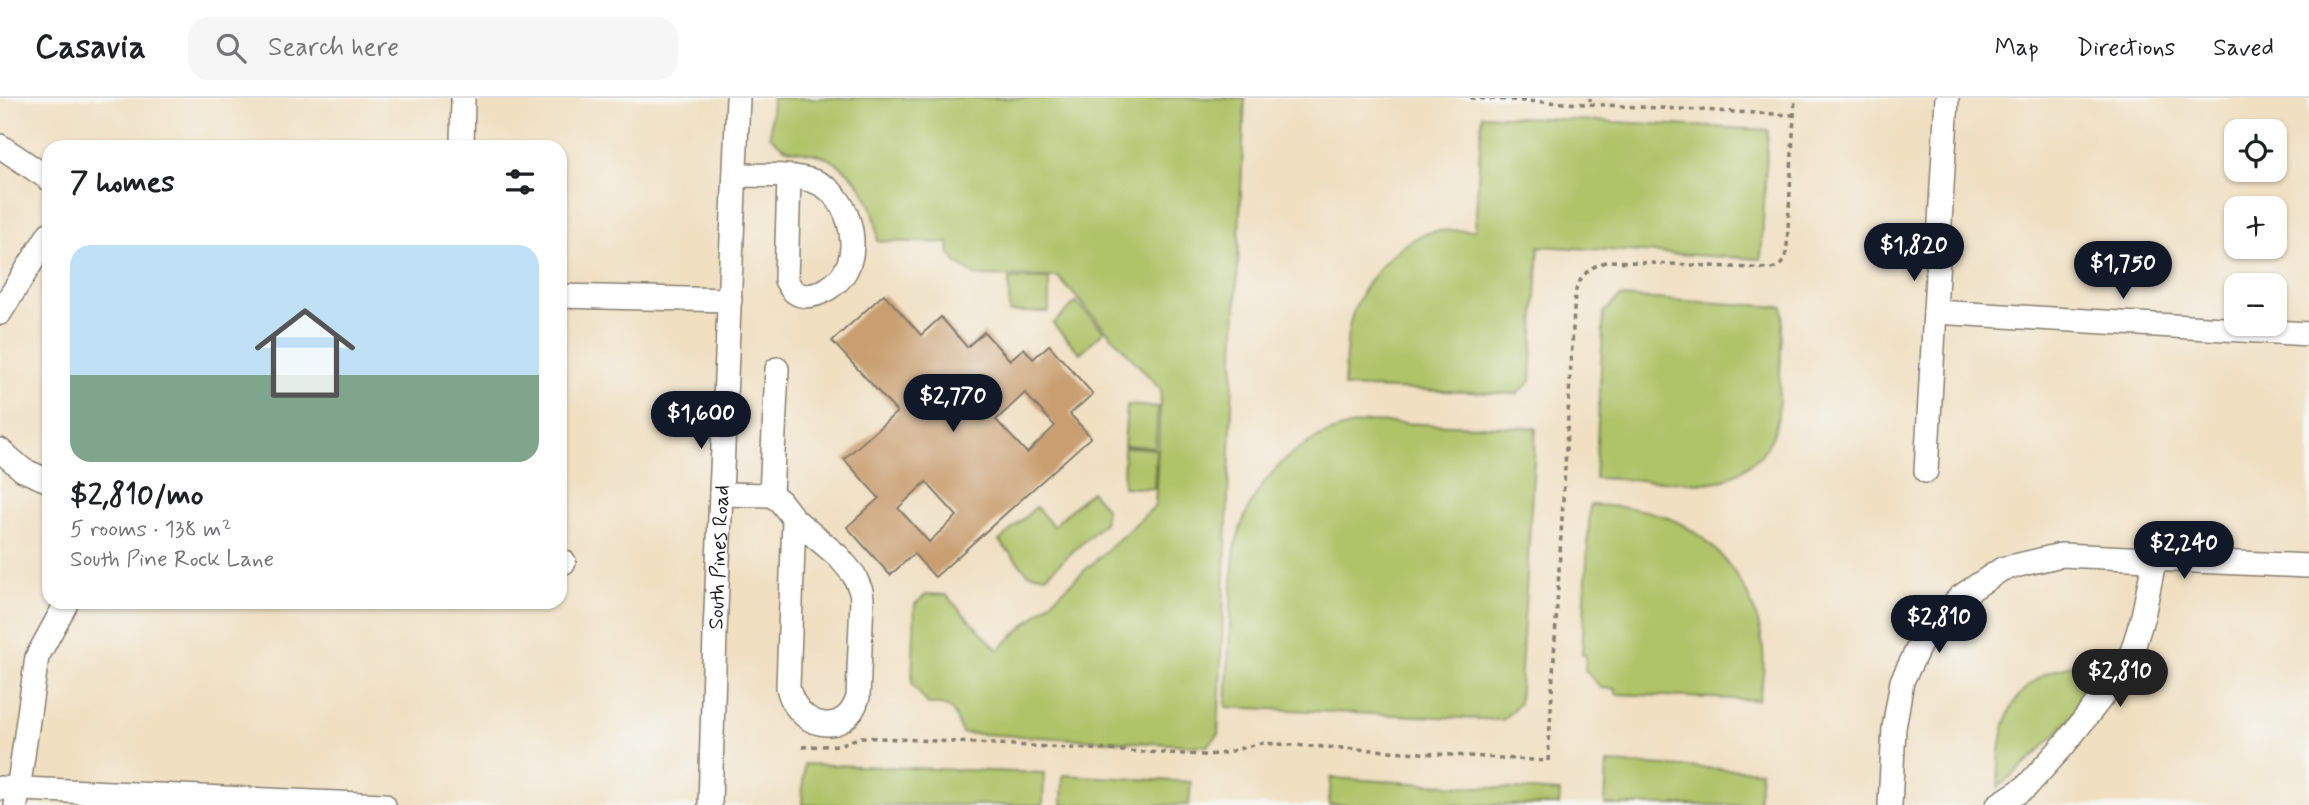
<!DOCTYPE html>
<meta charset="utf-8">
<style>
body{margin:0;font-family:Mynerve,sans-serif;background:#f6f6f6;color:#202124;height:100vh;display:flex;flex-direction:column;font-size:26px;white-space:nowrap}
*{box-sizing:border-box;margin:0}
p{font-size:23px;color:#757577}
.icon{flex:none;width:38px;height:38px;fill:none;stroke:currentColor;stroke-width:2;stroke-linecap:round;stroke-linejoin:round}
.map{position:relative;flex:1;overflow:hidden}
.panel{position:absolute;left:42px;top:42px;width:525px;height:469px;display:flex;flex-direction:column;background:#fff;border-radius:21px;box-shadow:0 2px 5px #0004}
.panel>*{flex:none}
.tools{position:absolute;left:2224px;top:21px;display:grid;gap:14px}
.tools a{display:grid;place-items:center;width:63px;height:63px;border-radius:14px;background:#fff;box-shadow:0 2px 5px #0004;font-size:35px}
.price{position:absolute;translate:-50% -60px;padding:0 16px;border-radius:24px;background:#111827;color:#fff;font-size:23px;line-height:46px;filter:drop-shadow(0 2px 4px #0008)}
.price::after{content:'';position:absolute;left:50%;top:42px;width:21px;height:16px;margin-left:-10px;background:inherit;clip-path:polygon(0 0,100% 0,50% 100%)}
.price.current{background:#222;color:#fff}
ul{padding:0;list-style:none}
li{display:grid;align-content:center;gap:14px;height:371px;padding:0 28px}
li+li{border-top:2px solid #e0e0e0}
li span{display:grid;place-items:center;height:217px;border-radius:21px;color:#555}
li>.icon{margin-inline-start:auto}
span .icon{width:126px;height:126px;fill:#fffc;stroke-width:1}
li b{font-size:30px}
h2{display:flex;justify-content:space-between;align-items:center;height:84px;padding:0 28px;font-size:30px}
header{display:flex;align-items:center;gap:42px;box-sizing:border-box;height:98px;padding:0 35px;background:#fff;border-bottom:2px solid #e0e0e0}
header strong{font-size:33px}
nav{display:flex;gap:38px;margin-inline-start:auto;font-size:24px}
.search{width:490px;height:63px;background:#f6f6f6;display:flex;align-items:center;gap:18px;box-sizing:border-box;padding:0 24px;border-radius:21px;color:#757577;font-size:26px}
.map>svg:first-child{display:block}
.green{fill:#afc368;stroke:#667042;stroke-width:2}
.building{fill:#c99e6f;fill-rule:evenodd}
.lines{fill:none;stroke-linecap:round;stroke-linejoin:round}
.minor-casing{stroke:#867e6e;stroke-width:26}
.path{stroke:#867e6e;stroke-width:3.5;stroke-dasharray:5 5;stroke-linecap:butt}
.minor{stroke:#fff;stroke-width:23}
.labels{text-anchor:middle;stroke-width:7;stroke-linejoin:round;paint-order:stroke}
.street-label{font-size:21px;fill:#1c1c1c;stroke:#f6f6f2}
</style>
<header>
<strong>Casavia</strong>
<div class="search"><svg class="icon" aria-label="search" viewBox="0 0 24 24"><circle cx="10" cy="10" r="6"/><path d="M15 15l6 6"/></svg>Search here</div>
<nav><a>Map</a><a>Directions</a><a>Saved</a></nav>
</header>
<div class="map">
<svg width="2309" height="707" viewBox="0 0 2309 707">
<rect width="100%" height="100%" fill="#f6f6f2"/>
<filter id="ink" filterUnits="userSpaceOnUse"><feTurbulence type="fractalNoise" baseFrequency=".0143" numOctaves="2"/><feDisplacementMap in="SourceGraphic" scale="14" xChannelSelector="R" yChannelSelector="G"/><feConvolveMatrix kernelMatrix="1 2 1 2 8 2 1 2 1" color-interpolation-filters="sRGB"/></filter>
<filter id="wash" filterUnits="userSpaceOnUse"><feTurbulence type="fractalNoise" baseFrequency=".00686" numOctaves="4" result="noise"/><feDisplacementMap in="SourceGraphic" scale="28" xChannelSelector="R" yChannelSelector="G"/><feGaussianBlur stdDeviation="1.57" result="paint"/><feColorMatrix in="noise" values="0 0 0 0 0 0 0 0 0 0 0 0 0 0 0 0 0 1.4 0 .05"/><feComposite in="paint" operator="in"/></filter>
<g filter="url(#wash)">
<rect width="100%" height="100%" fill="#f0dfc1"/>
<path class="green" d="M772,0h473l-27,637 -11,11 -245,-13c-10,-22 -5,-28 -34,-29l-16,-20 3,-80 12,-10 19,1 52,55 157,-144 6,-116 -103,-113 -82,-1 -19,-13 -7,-9 -1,-11 -72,-2c2,-34 -20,-70 -52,-84 -13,-5 -25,-5 -38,-8 -6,-2 -12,-9 -17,-13z
M1482,17l286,15 -7,129 -222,-13 -8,135 -14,13 -173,-7c2,-23 1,-49 8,-71 11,-33 38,-67 70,-81 16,-7 36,-4 53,-5z
M1009,181h40v33h-40z
M1620,199l163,10 -5,110 -6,21 -12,18 -19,15 -17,9 -18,3 -111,-5 9,-166z
M1076,204l28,29 -24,22 -27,-29z
M1127,307l31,2 -3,40 -31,-2z
M1367,324l169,6 -17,275 -16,17 -277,-13 7,-144c6,-57 42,-110 98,-131 11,-5 24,-7 36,-10z
M1124,349l32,2 -2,40 -31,-2z
M1091,393l15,17 -2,15 -58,53 -18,-3 -29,-32 37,-34 17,19z
M1590,407c28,1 53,3 79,13 66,28 111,111 89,182l-142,-6v-5l-15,-1 -16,-18 1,-15 -4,-1z
M2109,559l8,3c-34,46 -73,92 -119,127 2,-56 6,-105 70,-121 14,-3 29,1 41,-9z
M1607,665l154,8 -3,34h-153z
M804,666l240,9 -1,32h-241z
M1063,677l128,7 -2,23h-127z
M1331,680l229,14 -1,13h-230z"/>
<g id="blocks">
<path class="building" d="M884,196l37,41 20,-18 26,30 17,-15 26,28 14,-12 9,11 16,-14 44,49 -23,20 21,23 -156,140 -21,-23 -24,21 -43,-48 32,-29 -35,-39 53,-47 -65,-71zM1025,295l30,33 -28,27 -31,-33zM926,384l31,34 -28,26 -31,-34z"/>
</g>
</g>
<g filter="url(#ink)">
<use href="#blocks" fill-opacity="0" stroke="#867e6e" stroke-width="2"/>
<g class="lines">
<defs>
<g id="minor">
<path d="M0,48l49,33"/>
<path d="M462,49l1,-49"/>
<path d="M735,77c26,1 57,-2 81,7 31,12 45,60 30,88 -7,14 -29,29 -45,25 -8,-2 -11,-8 -15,-15l3,-102"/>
<path d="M560,198l170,4"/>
<path d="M1935,214l374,22"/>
<path d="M0,215l49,-79"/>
<path d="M0,352l23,20 26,11"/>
<path d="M1926,373l21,-373"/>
<path d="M721,396l50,1 9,6 14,18 44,37 16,19 7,16 1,8 -4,98c-12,43 -62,31 -70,-10l6,-168"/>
<path d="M771,397l6,-126"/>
<path d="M560,464h4"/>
<path d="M0,690l384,17"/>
<path d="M16,707l21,-148 30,-55"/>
<path id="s1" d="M710,707l5,-172 23,-535"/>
<path d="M1890,707l4,-77 8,-47 23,-47 35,-37 42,-28 59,-14 248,11"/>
<path d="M1998,707l28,-18 38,-42 41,-52 27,-41 11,-36 12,-59"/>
</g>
</defs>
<use href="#minor" class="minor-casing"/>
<path class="path" d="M1470,0l323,17
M1590,3v-3
M802,649l37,-2 22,-8 342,18 17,-1 41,-11 287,18 27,-468c6,-19 15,-27 34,-32l162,8c13,-3 14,-10 16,-22l8,-149"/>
<use href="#minor" class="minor"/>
</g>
</g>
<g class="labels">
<g class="street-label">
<text dy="7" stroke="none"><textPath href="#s1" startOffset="248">South Pines Road</textPath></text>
</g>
</g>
</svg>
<div class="tools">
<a><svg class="icon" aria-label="locate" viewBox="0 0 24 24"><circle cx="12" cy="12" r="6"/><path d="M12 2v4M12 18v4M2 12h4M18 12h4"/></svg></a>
<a>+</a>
<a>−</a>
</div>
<b class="price" style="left:1914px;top:185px">$1,820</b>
<b class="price" style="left:2123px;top:203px">$1,750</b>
<b class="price" style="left:953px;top:336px">$2,770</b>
<b class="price" style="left:701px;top:353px">$1,600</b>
<b class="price" style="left:2184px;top:483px">$2,240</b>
<b class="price" style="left:1939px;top:557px">$2,810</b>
<b class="price current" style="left:2120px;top:611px">$2,810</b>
<section class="panel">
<h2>7 homes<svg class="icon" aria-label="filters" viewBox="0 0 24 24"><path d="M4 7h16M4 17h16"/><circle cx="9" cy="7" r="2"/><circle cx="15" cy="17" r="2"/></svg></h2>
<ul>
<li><span style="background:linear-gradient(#bfe0f5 60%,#7fa58c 0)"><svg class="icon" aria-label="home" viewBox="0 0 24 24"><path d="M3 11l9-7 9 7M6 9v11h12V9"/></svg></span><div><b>$2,810/mo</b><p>5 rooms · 138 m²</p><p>South Pine Rock Lane</p></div></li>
</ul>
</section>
</div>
